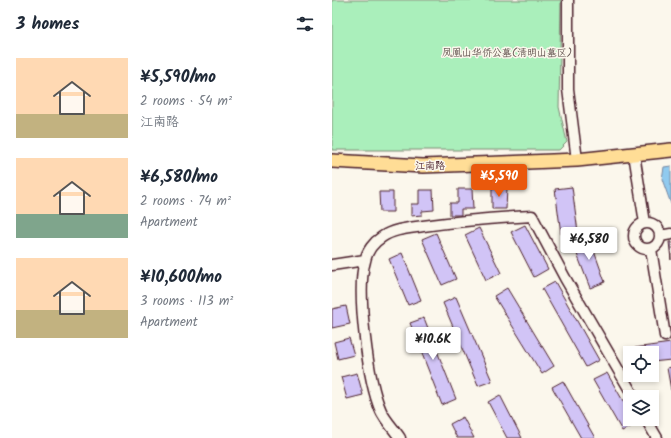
<!DOCTYPE html>
<meta charset="utf-8">
<style>
body{margin:0;font-family:Kalam,"LXGW WenKai TC",sans-serif;background:#f2f2f3;color:#1f2937;height:100vh;display:flex;flex-direction:column;font-size:15px;white-space:nowrap}
*{box-sizing:border-box;margin:0}
p{font-size:13px;color:#747a83}
.icon{flex:none;width:22px;height:22px;fill:none;stroke:currentColor;stroke-width:2;stroke-linecap:round;stroke-linejoin:round}
.map{position:relative;flex:1;overflow:hidden}
.sheet{display:flex;flex-direction:column;background:#fff;width:332px}
.sheet>*{flex:none}
.tools{position:absolute;left:291px;top:346px;display:grid;gap:8px}
.tools a{display:grid;place-items:center;width:36px;height:36px;border-radius:0px;background:#fff;box-shadow:0 2px 6px #0003;font-size:20px}
.price{position:absolute;translate:-50% -34px;padding:0 9px;border-radius:4px;background:#fff;color:#222;font-size:13px;line-height:26px;filter:drop-shadow(0 1px 2px #0008)}
.price::after{content:'';position:absolute;left:50%;top:24px;width:12px;height:9px;margin-left:-6px;background:inherit;clip-path:polygon(0 0,100% 0,50% 100%)}
.price.active{background:#ea580c;color:#fff}
ul{padding:0;list-style:none}
li{display:flex;align-items:center;gap:12px;height:100px;padding:0 16px}
li span{display:grid;place-items:center;flex:none;width:112px;height:80px;border-radius:0px;color:#555}
li>.icon{margin-inline-start:auto}
span .icon{width:48px;height:48px;fill:#fffc;stroke-width:1}
li b{font-size:17px}
h2{display:flex;justify-content:space-between;align-items:center;height:48px;padding:0 16px;font-size:17px}
main{display:flex;flex:1;min-height:0}
.map>svg:first-child{display:block}
.green{fill:#aaefbb;stroke:#7a8773}
.water{fill:#90caef;stroke:#7486a1}
.building{fill:#d1c4f6;stroke:#4a1f2b}
.lines{fill:none;stroke-linecap:round;stroke-linejoin:round}
.minor-casing{stroke:#4a1f2b;stroke-width:13}
.major-casing{stroke:#4a1f2b;stroke-width:16}
.minor{stroke:#fbf7ec;stroke-width:10}
.major{stroke:#ffdd96;stroke-width:13}
.labels{text-anchor:middle;stroke-width:3;stroke-linejoin:round;paint-order:stroke}
.park-label{font-size:10px;fill:#62534f;stroke:#fbf7ec}
.street-label{font-size:10px;fill:#4a1f2b;stroke:#fbf7ec}
</style>
<main>
<section class="sheet">
<h2>3 homes<svg class="icon" aria-label="filters" viewBox="0 0 24 24"><path d="M4 7h16M4 17h16"/><circle cx="9" cy="7" r="2"/><circle cx="15" cy="17" r="2"/></svg></h2>
<ul>
<li><span style="background:linear-gradient(#ffd9b3 70%,#c2b280 0)"><svg class="icon" aria-label="home" viewBox="0 0 24 24"><path d="M3 11l9-7 9 7M6 9v11h12V9"/></svg></span><div><b>¥5,590/mo</b><p>2 rooms · 54 m²</p><p>江南路</p></div></li>
<li><span style="background:linear-gradient(#ffd9b3 70%,#7fa58c 0)"><svg class="icon" aria-label="home" viewBox="0 0 24 24"><path d="M3 11l9-7 9 7M6 9v11h12V9"/></svg></span><div><b>¥6,580/mo</b><p>2 rooms · 74 m²</p><p>Apartment</p></div></li>
<li><span style="background:linear-gradient(#ffd9b3 65%,#c2b280 0)"><svg class="icon" aria-label="home" viewBox="0 0 24 24"><path d="M3 11l9-7 9 7M6 9v11h12V9"/></svg></span><div><b>¥10,600/mo</b><p>3 rooms · 113 m²</p><p>Apartment</p></div></li>
</ul>
</section>
<div class="map">
<svg width="339" height="438" viewBox="0 0 339 438">
<rect width="100%" height="100%" fill="#fbf7ec"/>
<filter id="ink" filterUnits="userSpaceOnUse"><feTurbulence type="fractalNoise" baseFrequency=".025" numOctaves="2"/><feDisplacementMap in="SourceGraphic" scale="8" xChannelSelector="R" yChannelSelector="G"/><feConvolveMatrix kernelMatrix="1 2 1 2 8 2 1 2 1" color-interpolation-filters="sRGB"/></filter>
<g filter="url(#ink)">
<path class="green" d="M0,0h229l-2,107 8,35 -8,8h-227z"/>
<path class="water" d="M339,166v38l-9,-25 2,-12z"/>
<path class="building" d="M240,187l6,45 -17,2 -6,-45z
M160,188h15l-1,21h-14z
M126,189h14l1,20h-12v6h-11v-12h8z
M87,190h14l1,20 -12,1v4l-11,1v-12h8z
M47,192h14v20h-13z
M193,225l23,44 -14,8 -23,-45z
M147,228l22,45 -15,7 -21,-45z
M104,233l20,46 -14,6 -20,-46z
M256,234l17,48 -15,6 -18,-47z
M337,242h2v18z
M70,253l19,47 -13,5 -19,-46z
M223,282l44,78 -13,7 -44,-78z
M175,288l47,78 -12,8 -48,-78z
M124,297l36,84 -14,5 -35,-83z
M14,306l4,18 -18,4v-19z
M92,318l32,81 -14,6 -32,-82z
M17,338l5,17 -16,4 -4,-17z
M339,343v17l-19,2v-9h-18v-5z
M339,367v23l-4,-22z
M25,373l6,22 -16,4 -6,-22z
M275,373l23,40v6h3l3,5 -14,7 -29,-51z
M231,381l32,57h-14l-29,-51z
M168,395l22,43h-15l-19,-36z
M131,417l11,21h-17l-7,-14z"/>
<g class="lines">
<defs>
<path id="minor" d="M236,0v89l9,71
M302,154l11,69
M302 236a13 13 0 1 1 26 0a13 13 0 1 1-26 0Z
M328,236l11,-2
M319,249l14,87
M0,265l33,-5
M314,419l11,19
M68,438c-6,-9 -15,-18 -19,-27 -13,-29 -25,-121 -16,-150 2,-10 9,-19 17,-24 11,-8 28,-9 41,-11 36,-5 73,-8 109,-10l33,62 69,119"/>
<path id="major" d="M0,161l91,5 154,-6 94,-10"/>
</defs>
<use href="#minor" class="minor-casing"/>
<use href="#major" class="major-casing"/>
<use href="#minor" class="minor"/>
<use href="#major" class="major"/>
</g>
</g>
<g class="labels">
<g class="park-label">
<text x="175" y="56">凤凰山华侨公墓(清明山墓区)</text>
</g>
<g class="street-label">
<text x="98" y="169">江南路</text>
</g>
</g>
</svg>
<div class="tools">
<a><svg class="icon" aria-label="locate" viewBox="0 0 24 24"><circle cx="12" cy="12" r="6"/><path d="M12 2v4M12 18v4M2 12h4M18 12h4"/></svg></a>
<a><svg class="icon" aria-label="layers" viewBox="0 0 24 24"><path d="M12 4l9 5-9 5-9-5zM3 14l9 5 9-5"/></svg></a>
</div>
<b class="price active" style="left:167px;top:198px">¥5,590</b>
<b class="price" style="left:257px;top:261px">¥6,580</b>
<b class="price" style="left:101px;top:361px">¥10.6K</b>
</div>
</main>
